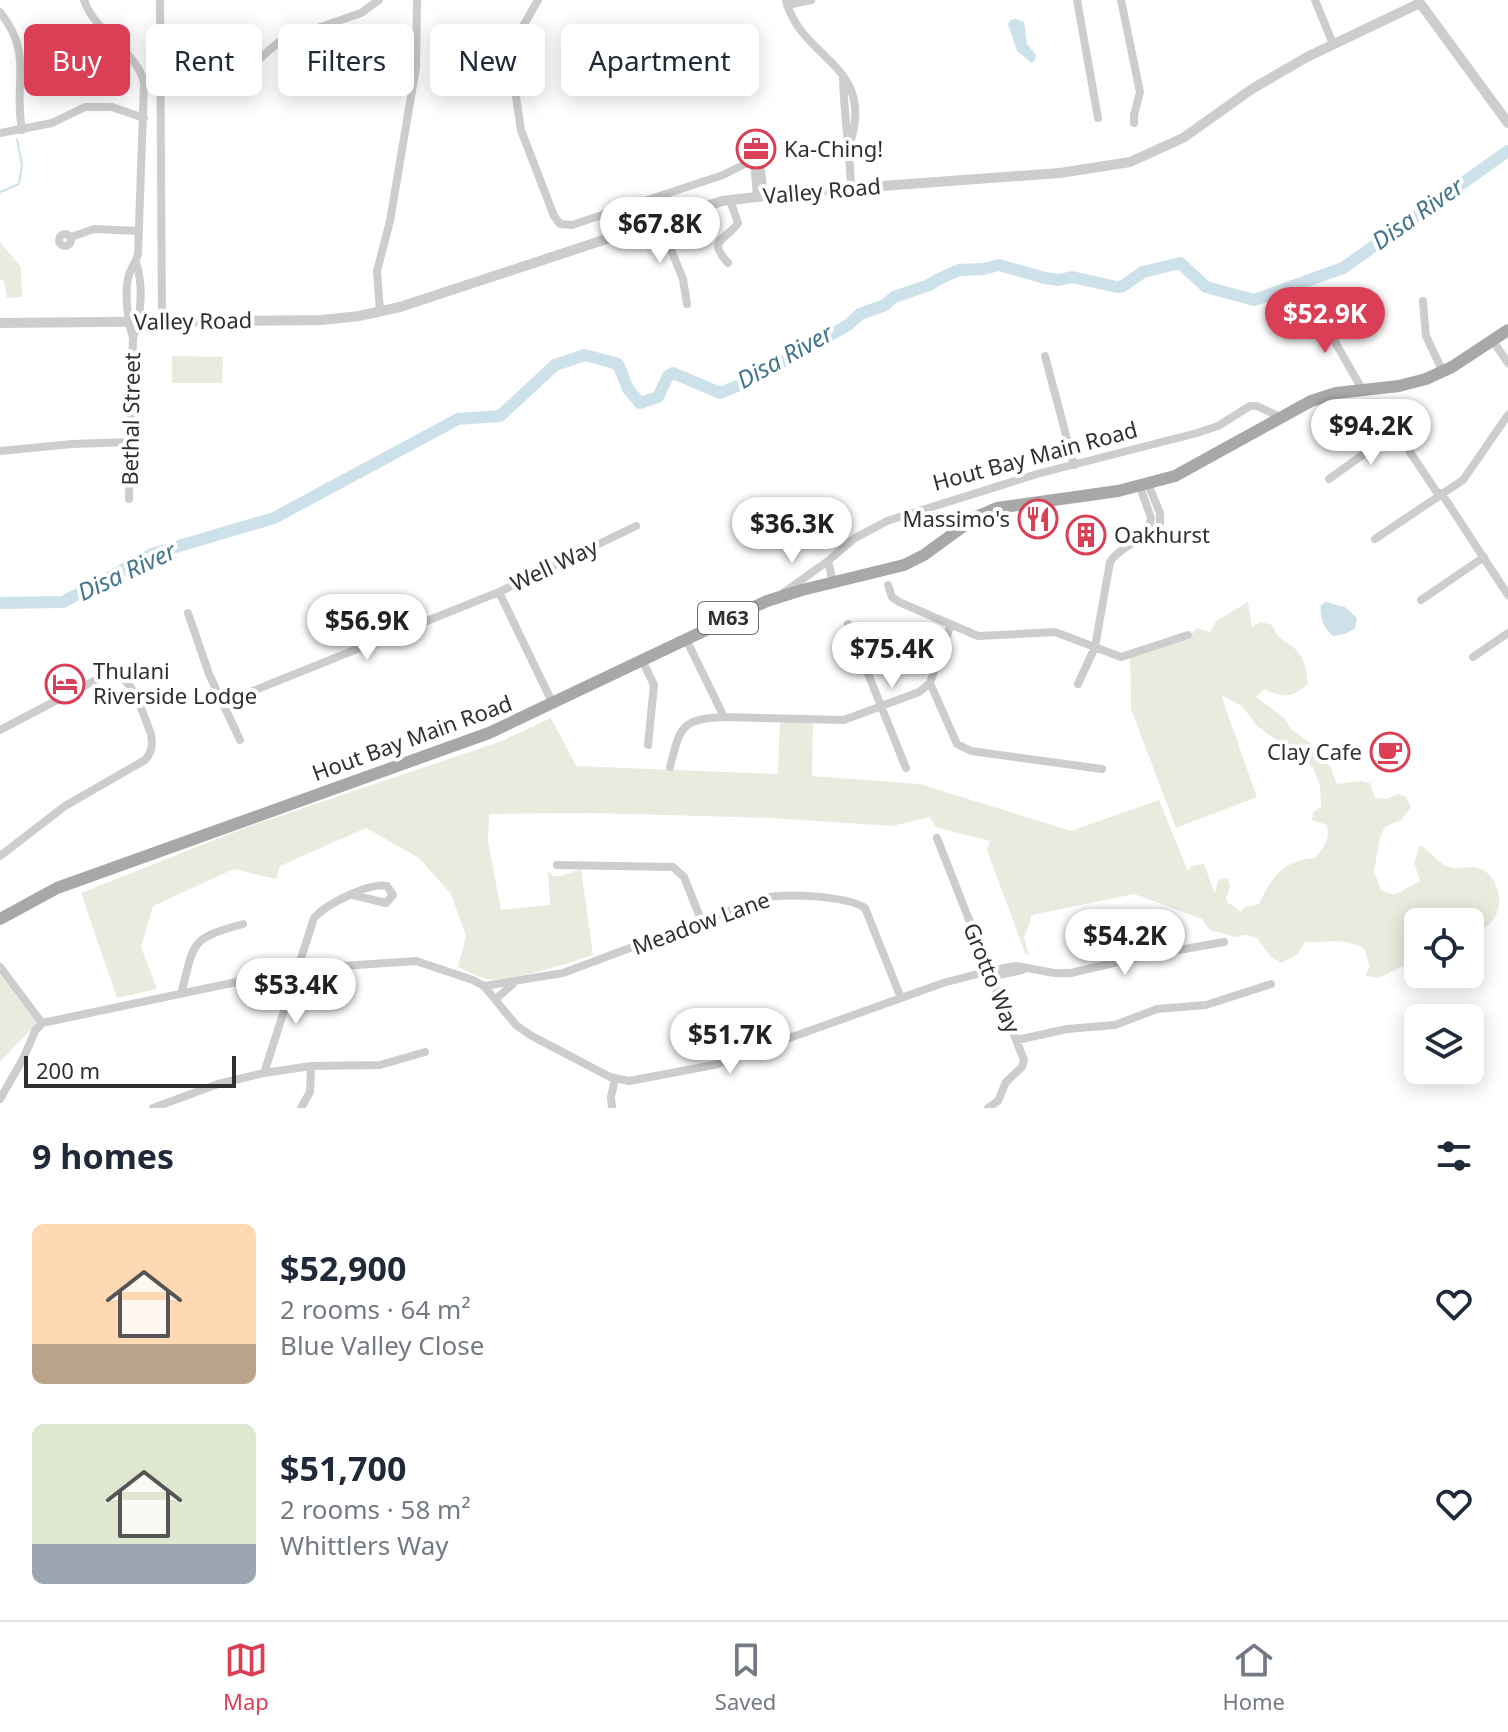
<!DOCTYPE html>
<meta charset="utf-8">
<style>
body{margin:0;font-family:"Noto Sans",sans-serif;background:#f2f2f3;color:#1f2937;height:100vh;display:flex;flex-direction:column;font-size:30px;white-space:nowrap}
*{box-sizing:border-box;margin:0}
p{font-size:26px;color:#747a83}
.icon{flex:none;width:44px;height:44px;fill:none;stroke:currentColor;stroke-width:2;stroke-linecap:round;stroke-linejoin:round}
.map{position:relative;height:1108px;overflow:hidden}
.sheet{display:flex;flex-direction:column;background:#fff;flex:1}
.sheet>*{flex:none}
.banner{position:absolute;left:24px;top:24px;width:800px;height:72px;display:flex;gap:16px}
.fabs{position:absolute;left:1404px;top:908px;display:grid;gap:16px}
.fabs a{display:grid;place-items:center;width:80px;height:80px;border-radius:12px;background:#fff;box-shadow:0 4px 20px #0003;font-size:40px}
.scale{position:absolute;left:24px;bottom:20px;width:212px;box-sizing:border-box;padding-left:8px;border:4px solid #303030;border-top:0;font-size:22px;line-height:28px;white-space:nowrap;color:#303030;-webkit-text-stroke:6px #fff;paint-order:stroke}
.price{position:absolute;translate:-50% -68px;padding:0 18px;border-radius:28px;background:#fff;color:#222;font-size:26px;line-height:52px;filter:drop-shadow(0 2px 4px #0008)}
.price::after{content:'';position:absolute;left:50%;top:48px;width:24px;height:18px;margin-left:-12px;background:inherit;clip-path:polygon(0 0,100% 0,50% 100%)}
.price.selected{background:#da3f56;color:#fff}
ul{padding:0;list-style:none}
li{display:flex;align-items:center;gap:24px;height:200px;padding:0 32px}
li span{display:grid;place-items:center;flex:none;width:224px;height:160px;border-radius:12px;color:#555}
li>.icon{margin-inline-start:auto}
span .icon{width:96px;height:96px;fill:#fffc;stroke-width:1}
li b{font-size:34px}
h2{display:flex;justify-content:space-between;align-items:center;height:96px;padding:0 32px;font-size:34px}
.chip{padding:0 28px;border-radius:12px;background:#fff;box-shadow:0 4px 20px #0003;font-size:28px;line-height:72px}
.chip.selected{background:#da3f56;color:#fff}
.tabs{display:flex;justify-content:space-around;align-items:center;height:112px;border-top:2px solid #e0e1e3;background:#fff;font-size:22px;color:#747a83}
.tabs a{display:grid;justify-items:center;gap:4px}
.tabs .selected{color:#da3f56}
.map>svg:first-child{display:block}
.green{fill:#e7ecdf}
.water{fill:#cde1ea}
.lines{fill:none;stroke-linecap:round;stroke-linejoin:round}
.stream{stroke:#cde1ea;stroke-width:2}
.river{stroke:#cde1ea;stroke-width:12}
.minor{stroke:#cdcdcd;stroke-width:8}
.tertiary{stroke:#cdcdcd;stroke-width:10}
.primary{stroke:#a8a8a8;stroke-width:12}
.labels{text-anchor:middle;stroke-width:8;stroke-linejoin:round;paint-order:stroke}
.shield{fill:#fff;stroke:#6e6e6e;stroke-width:2}
.shield-label{font-size:20px;font-weight:bold;fill:#303030}
.poi-label{font-size:22px;fill:#303030;stroke:#fff;text-anchor:start}
.street-label{font-size:22px;fill:#303030;stroke:#fff}
.water-label{font-size:24px;font-style:italic;fill:#43768d;stroke:#fff}
</style>
<div class="map">
<svg width="1508" height="1108" viewBox="0 0 1508 1108">
<rect width="100%" height="100%" fill="#fff"/>
<path class="green" d="M0,242l21,25 1,30 -15,1 -3,-18h-4z
M172,356l51,1 -1,26h-50z
M1248,602l4,25 9,-5 11,3c11,27 32,12 36,58 -16,16 -24,15 -44,6l-8,8 28,21 7,11 21,15 19,24 6,16 23,-3 10,2 5,15 12,1 11,-5 8,3 5,10 -10,13 -16,7 -5,10 -6,34 7,19 13,5 26,-14 -6,-19 6,-17c10,6 19,20 30,22 10,3 21,-3 31,2 17,7 23,33 14,48 -6,10 -16,14 -25,20v-15h-52v37l-39,19 -14,-2 5,-10 -6,-18c-26,-11 -32,-5 -59,-6l-8,13 -16,8 -11,-7 -13,-18 -11,-3 -11,2 -25,-7 -8,-11 -68,-25 -102,21 -8,23 5,17 -4,-2 -38,-103 3,-9 -55,-14 -5,-10 -38,9 -120,-8 -182,-5 -101,1 -1,27 13,69 49,-5 -2,-35 5,6c13,1 17,-4 28,-7l12,86c-23,8 -83,27 -105,24 -10,-1 -21,-8 -30,-12l8,-31 -15,-42 -32,-36 -53,-30 -86,38 -4,13 -42,-10 -81,37 -12,41 16,42 -40,9 -36,-105 169,-67 249,-84 52,-24 25,48 202,8 2,-54 33,1 -1,55 108,8 151,47 88,-31 29,71 3,-5 13,-2 11,30 3,-14 10,-2 2,10 -4,10 2,6 5,1 7,7 5,-5 14,-3c14,-28 23,-43 56,-46 9,-11 15,-18 12,-33l-15,-5 1,-7 8,-7 -1,-21 -7,-18 -57,-42 -14,-19 -21,-11 36,102 -81,31 -45,-119 -1,-55 62,-20 5,-6 13,4 6,-11z
M0,975l37,48 -37,39z"/>
<path class="water" d="M1016,19l8,3 3,22 9,11 -1,5 -3,3 -15,-12 -9,-27 2,-4z
M1326,602l19,5 12,11 -2,11 -10,5 -12,2c-9,-7 -14,-20 -12,-31z"/>
<g class="lines">
<path class="stream" d="M0,192l19,-8 3,-19 -5,-26"/>
<path class="river" d="M0,603l63,-1 89,-48 122,-36 184,-99 42,-3 55,-51 30,-10 33,9 10,25 12,14 18,-6 10,-21 5,-3 47,20 27,-11 101,-57 12,-11 25,-9 9,-8 35,-12 10,-6 20,-9 24,-1 16,-4 46,13 14,2 13,-3 45,10 6,-1 20,-14 37,-9 26,24 48,13 89,-32 165,-117"/>
<path class="minor" d="M84,0c10,32 54,52 60,83l-6,171c-2,8 -5,11 -8,18 -7,16 -2,50 3,66
M160,0l2,322
M538,0l-27,47 -1,10 11,73 33,86 6,8 12,1 151,-50 32,-16 5,2 4,35
M786,0c14,59 90,64 64,143
M1077,0l21,118
M1121,0l19,92 -6,23v8
M1315,0l18,44
M787,5l24,-5
M0,12c34,43 13,69 22,118
M843,78c1,38 7,73 8,111
M161,83l69,-5 21,-12 29,-25 81,-28 18,-13
M0,133l52,-10 33,-16h27l32,11
M754,162l3,34
M659,220l24,59 4,25
M59 240a6 6 0 1 1 12 0a6 6 0 1 1-12 0Z
M71,237l23,-8 44,2
M728,263c-22,-24 -2,-22 10,-40l-8,-23
M1423,301l3,35 17,36
M380,312l-3,-41 13,-50 26,-154 1,-67
M1304,313l8,-4 7,5 43,75
M1493,341l15,22
M1045,356l29,109
M0,451l72,-7 58,-2
M1329,479l67,-48 40,60 6,3 66,101
M1140,487l11,31 -3,17
M129,499l4,-161c8,-22 11,-52 3,-75
M1375,539l88,-59 45,-65
M833,582l-5,-21 27,-23 32,-17 150,-47 160,-41 21,-7 32,-20h7l23,11
M888,585l4,12 7,5 79,34 77,-4 66,25 67,-22
M499,592l54,112
M783,593l45,-32
M1421,600l63,-43
M188,613l21,61 31,66
M848,624l58,144
M951,624l-21,59 27,61 14,7 131,18
M686,639l38,78 120,3 75,-28 11,-9
M1473,657l35,-24
M642,660l12,25 -6,60
M1078,684l17,-37 15,-85c12,-18 36,-22 50,-38v-11l-12,-29
M223,703l276,-111 137,-66
M0,730l111,-58c23,5 32,43 40,62 2,11 1,18 -6,26l-80,46 -65,50
M670,767c10,-39 10,-48 54,-50
M937,838l87,222 -2,7 -16,15 -8,19 -10,7
M557,865l116,2 11,10 18,45
M0,967l42,56 -7,8 -11,26 -24,42
M991,977l31,-7
M484,986l79,-13 198,-74c21,-7 86,-3 104,9l36,90
M181,994c14,-53 8,-55 62,-70
M496,999l19,-17
M42,1023l256,-54 118,-8 57,19 11,6 32,39 14,10 80,42 19,4 85,-16 229,-82 46,-12 27,-5 38,7h17l68,-16 85,-15
M1017,1040l50,-11 48,-4 42,-16 49,-4 65,-21
M264,1073l50,-155c12,-14 56,-36 73,-32l6,9 -7,8 -33,-8
M153,1108l65,-24 46,-11 47,-7 69,-1 45,-13
M301,1108l9,-16 1,-26
M612,1108l-1,-11 4,-18"/>
<path class="tertiary" d="M0,323l322,-3 37,-4 41,-9 322,-106 78,-9 260,-19 70,-11 53,-24 69,-49 55,-32 113,-54 88,120"/>
<path class="primary" d="M0,919l57,-31 432,-155 278,-132 35,-11 102,-25 20,-10 52,-38 21,-9 121,-17 57,-15 136,-75 25,-8 63,-7 27,-7 26,-12 56,-37"/>
</g>
<defs>
<symbol id="office-ring" viewBox="-11 -11 22 22"><circle r="9.5" fill="#fff" stroke="#da3f56" stroke-width="1.5"/><path d="M-6-3h4V-5.5h4V-3h4V5H-6ZM-1-4.5V-3h2v-1.5ZM-6 0V1H6V0Z" fill="#da3f56"/></symbol>
<symbol id="restaurant-ring" viewBox="-11 -11 22 22"><circle r="9.5" fill="#fff" stroke="#da3f56" stroke-width="1.5"/><path d="M-5-6h1v4h1v-4h1v4h1v-4h1v5L-1.5 .5V6h-2V.5L-5-1ZM5-6V6H3V1.5H1.5Q1.5-4 5-6Z" fill="#da3f56"/></symbol>
<symbol id="building-ring" viewBox="-11 -11 22 22"><circle r="9.5" fill="#fff" stroke="#da3f56" stroke-width="1.5"/><path d="M-4-6H4V6H1V3H-1V6H-4ZM-2.5-4.3h1.7v1.8h-1.7ZM.8-4.3h1.7v1.8H.8ZM-2.5-1h1.7V.8h-1.7ZM.8-1h1.7V.8H.8Z" fill="#da3f56"/></symbol>
<symbol id="hotel-ring" viewBox="-11 -11 22 22"><circle r="9.5" fill="#fff" stroke="#da3f56" stroke-width="1.5"/><path d="M-6-4.5h1.5V1H6V5H4.5V3h-9V5H-6ZM-4 0a1.8 1.8 0 1 1 3.6 0ZM.5 0V-2.5h3Q6-2.5 6 0Z" fill="#da3f56"/></symbol>
<symbol id="cafe-ring" viewBox="-11 -11 22 22"><circle r="9.5" fill="#fff" stroke="#da3f56" stroke-width="1.5"/><path d="M-5.5-4.5H6V0H3Q3 3.5 0 3.5H-2.5Q-5.5 3.5-5.5 0ZM3-3.2v2h1.7v-2ZM-6 4.5H4V6H-6Z" fill="#da3f56"/></symbol>
</defs>
<g fill-rule="evenodd">
<use href="#office-ring" x="734" y="127" width="44" height="44"/>
<use href="#restaurant-ring" x="1016" y="497" width="44" height="44"/>
<use href="#building-ring" x="1064" y="513" width="44" height="44"/>
<use href="#hotel-ring" x="43" y="662" width="44" height="44"/>
<use href="#cafe-ring" x="1368" y="730" width="44" height="44"/>
</g>
<g class="labels">
<rect class="shield" x="698" y="602" width="60" height="32" rx="6"/>
<g class="shield-label">
<text x="728" y="625">M63</text>
</g>
<g class="poi-label">
<text x="784" y="157">Ka-Ching!</text>
<text x="1010" y="527" text-anchor="end">Massimo's</text>
<text x="1114" y="543">Oakhurst</text>
<text x="93" y="679">Thulani<tspan x="93" dy="25">Riverside Lodge</tspan></text>
<text x="1362" y="760" text-anchor="end">Clay Cafe</text>
</g>
<g class="street-label">
<text transform="translate(822 191) rotate(-5)" y="8">Valley Road</text>
<text transform="translate(193 321) rotate(-1)" y="8">Valley Road</text>
<text transform="translate(131 419) rotate(-89)" y="8">Bethal Street</text>
<text transform="translate(1035 456) rotate(-15)" y="8">Hout Bay Main Road</text>
<text transform="translate(554 565) rotate(-25)" y="8">Well Way</text>
<text transform="translate(412 738) rotate(-20)" y="8">Hout Bay Main Road</text>
<text transform="translate(701 923) rotate(-20)" y="8">Meadow Lane</text>
<text transform="translate(992 978) rotate(68)" y="8">Grotto Way</text>
</g>
<g class="water-label">
<text transform="translate(1418 214) rotate(-35)" y="8">Disa River</text>
<text transform="translate(785 357) rotate(-29)" y="8">Disa River</text>
<text transform="translate(127 572) rotate(-25)" y="8">Disa River</text>
</g>
</g>
</svg>
<div class="fabs">
<a><svg class="icon" aria-label="locate" viewBox="0 0 24 24"><circle cx="12" cy="12" r="6"/><path d="M12 2v4M12 18v4M2 12h4M18 12h4"/></svg></a>
<a><svg class="icon" aria-label="layers" viewBox="0 0 24 24"><path d="M12 4l9 5-9 5-9-5zM3 14l9 5 9-5"/></svg></a>
</div>
<div class="scale">200 m</div>
<b class="price" style="left:660px;top:265px">$67.8K</b>
<b class="price selected" style="left:1325px;top:355px">$52.9K</b>
<b class="price" style="left:1371px;top:467px">$94.2K</b>
<b class="price" style="left:792px;top:565px">$36.3K</b>
<b class="price" style="left:367px;top:662px">$56.9K</b>
<b class="price" style="left:892px;top:690px">$75.4K</b>
<b class="price" style="left:1125px;top:977px">$54.2K</b>
<b class="price" style="left:296px;top:1026px">$53.4K</b>
<b class="price" style="left:730px;top:1076px">$51.7K</b>
<div class="banner">
<a class="chip selected">Buy</a>
<a class="chip">Rent</a>
<a class="chip">Filters</a>
<a class="chip">New</a>
<a class="chip">Apartment</a>
</div>
</div>
<section class="sheet">
<h2>9 homes<svg class="icon" aria-label="filters" viewBox="0 0 24 24"><path d="M4 7h16M4 17h16"/><circle cx="9" cy="7" r="2"/><circle cx="15" cy="17" r="2"/></svg></h2>
<ul>
<li><span style="background:linear-gradient(#ffd9b3 75%,#b9a48a 0)"><svg class="icon" aria-label="home" viewBox="0 0 24 24"><path d="M3 11l9-7 9 7M6 9v11h12V9"/></svg></span><div><b>$52,900</b><p>2 rooms · 64 m²</p><p>Blue Valley Close</p></div><svg class="icon" aria-label="heart" viewBox="0 0 24 24"><path d="M12 20l-8-8c-3-5 5-10 8-4 3-6 11-1 8 4z"/></svg></li>
<li><span style="background:linear-gradient(#dfe7d0 75%,#9aa5b1 0)"><svg class="icon" aria-label="home" viewBox="0 0 24 24"><path d="M3 11l9-7 9 7M6 9v11h12V9"/></svg></span><div><b>$51,700</b><p>2 rooms · 58 m²</p><p>Whittlers Way</p></div><svg class="icon" aria-label="heart" viewBox="0 0 24 24"><path d="M12 20l-8-8c-3-5 5-10 8-4 3-6 11-1 8 4z"/></svg></li>
</ul>
</section>
<nav class="tabs">
<a class="selected"><svg class="icon" aria-label="map" viewBox="0 0 24 24"><path d="M3 6l6-2 6 2 6-2v14l-6 2-6-2-6 2zM9 4v14M15 6v14"/></svg>Map</a>
<a><svg class="icon" aria-label="saved" viewBox="0 0 24 24"><path d="M7 4h10v16l-5-4-5 4z"/></svg>Saved</a>
<a><svg class="icon" aria-label="home" viewBox="0 0 24 24"><path d="M3 11l9-7 9 7M6 9v11h12V9"/></svg>Home</a>
</nav>
